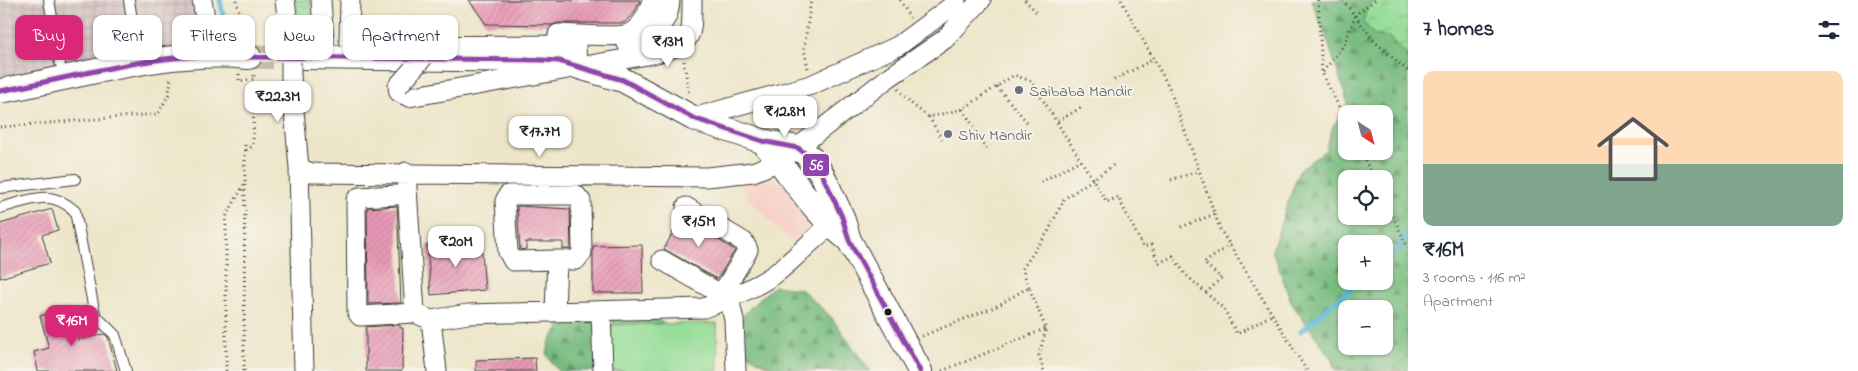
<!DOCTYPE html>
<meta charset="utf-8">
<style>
body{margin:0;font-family:"Indie Flower",sans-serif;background:#f6f6f7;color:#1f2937;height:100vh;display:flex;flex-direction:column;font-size:19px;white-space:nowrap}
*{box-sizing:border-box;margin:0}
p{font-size:16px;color:#747a83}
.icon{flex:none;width:28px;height:28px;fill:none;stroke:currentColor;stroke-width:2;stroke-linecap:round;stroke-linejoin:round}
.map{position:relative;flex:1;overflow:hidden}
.panel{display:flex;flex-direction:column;background:#fff;width:450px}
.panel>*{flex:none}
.hud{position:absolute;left:15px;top:15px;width:475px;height:45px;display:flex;gap:10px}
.needle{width:32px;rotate:144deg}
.controls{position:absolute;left:1338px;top:105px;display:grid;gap:10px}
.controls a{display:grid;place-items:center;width:55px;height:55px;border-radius:10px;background:#fff;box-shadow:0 1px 4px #0004;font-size:25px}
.price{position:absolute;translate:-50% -42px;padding:0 11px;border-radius:10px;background:#fff;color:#222;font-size:16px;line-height:32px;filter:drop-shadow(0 1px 2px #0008)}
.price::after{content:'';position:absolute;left:50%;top:30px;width:15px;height:11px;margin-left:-8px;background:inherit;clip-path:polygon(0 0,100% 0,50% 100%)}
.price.selected{background:#db2777;color:#fff}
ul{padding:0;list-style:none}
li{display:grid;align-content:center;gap:10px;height:265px;padding:0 15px}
li span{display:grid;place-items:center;height:155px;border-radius:10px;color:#555}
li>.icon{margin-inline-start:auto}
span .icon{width:90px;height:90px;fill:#fffc;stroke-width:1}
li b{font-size:21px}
h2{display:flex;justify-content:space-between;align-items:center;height:60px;padding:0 15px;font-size:21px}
.chip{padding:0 18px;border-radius:10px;background:#fff;box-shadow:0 1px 4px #0004;font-size:18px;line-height:45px}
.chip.selected{background:#db2777;color:#fff}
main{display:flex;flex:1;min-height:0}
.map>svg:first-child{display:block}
.built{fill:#f7d1c7}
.industrial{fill:url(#industrial-grid)}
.grass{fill:url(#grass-tufts);stroke:#587c5a}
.forest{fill:url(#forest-firs);stroke:#4a6c4e;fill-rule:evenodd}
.green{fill:#95dd98;stroke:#587c5a}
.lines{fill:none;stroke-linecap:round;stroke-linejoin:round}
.stream{stroke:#58b4d6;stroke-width:5}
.building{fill:url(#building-hatch)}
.tertiary-tunnel{stroke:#c3bea7;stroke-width:24;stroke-dasharray:24 12;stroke-linecap:butt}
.service-casing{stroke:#3b3a36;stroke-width:12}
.minor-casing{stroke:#3b3a36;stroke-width:21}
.tertiary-casing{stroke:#3b3a36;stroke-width:26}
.path{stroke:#3b3a36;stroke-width:3;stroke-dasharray:1 4;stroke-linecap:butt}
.service{stroke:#fff;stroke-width:10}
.minor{stroke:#fff;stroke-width:19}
.tertiary{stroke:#fff;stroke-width:24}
.minor-bridge-casing{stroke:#3b3a36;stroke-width:21;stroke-linecap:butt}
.minor-bridge{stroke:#fff;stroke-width:19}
.bus-1-casing{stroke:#f7f3e8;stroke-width:9}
.bus-1{stroke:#8e44ad;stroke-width:5}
.worship-dot{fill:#6b7280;stroke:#f7f3e8;stroke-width:2}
.bus-dot{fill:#1c1c1c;stroke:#f7f3e8;stroke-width:2}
.labels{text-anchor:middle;stroke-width:4;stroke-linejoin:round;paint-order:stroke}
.worship-label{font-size:16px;fill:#5b616d;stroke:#f7f3e8;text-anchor:start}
.line-badge{stroke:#f7f3e8;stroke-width:2}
.badge-label{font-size:14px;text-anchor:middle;font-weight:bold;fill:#fff}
</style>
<main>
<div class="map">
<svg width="1408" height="371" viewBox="0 0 1408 371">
<defs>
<pattern id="industrial-grid" width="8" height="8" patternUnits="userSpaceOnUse" patternTransform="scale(1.25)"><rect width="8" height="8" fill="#d2bfc0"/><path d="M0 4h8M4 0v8" fill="none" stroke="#b4a4a4"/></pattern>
<pattern id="grass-tufts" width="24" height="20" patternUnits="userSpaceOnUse" patternTransform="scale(1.25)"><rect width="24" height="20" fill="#95dd98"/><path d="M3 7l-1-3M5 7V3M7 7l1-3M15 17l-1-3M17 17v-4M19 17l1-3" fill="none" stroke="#80bd82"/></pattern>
<pattern id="forest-firs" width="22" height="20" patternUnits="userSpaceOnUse" patternTransform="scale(1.25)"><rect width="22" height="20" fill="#78bc80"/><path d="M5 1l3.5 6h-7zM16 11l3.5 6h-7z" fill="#629868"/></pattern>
<pattern id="building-hatch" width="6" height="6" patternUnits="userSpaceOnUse" patternTransform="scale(1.25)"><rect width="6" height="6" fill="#e799b6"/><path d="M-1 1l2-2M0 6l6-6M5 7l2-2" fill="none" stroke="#c6839c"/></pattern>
</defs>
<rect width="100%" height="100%" fill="#f7f3e8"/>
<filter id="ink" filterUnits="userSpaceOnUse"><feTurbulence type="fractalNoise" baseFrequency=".02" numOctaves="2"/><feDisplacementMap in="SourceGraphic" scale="10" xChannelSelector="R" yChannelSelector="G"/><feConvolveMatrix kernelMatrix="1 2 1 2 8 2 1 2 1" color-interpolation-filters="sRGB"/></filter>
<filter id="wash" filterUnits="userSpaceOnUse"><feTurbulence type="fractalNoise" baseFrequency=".0096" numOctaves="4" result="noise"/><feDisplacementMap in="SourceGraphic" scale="20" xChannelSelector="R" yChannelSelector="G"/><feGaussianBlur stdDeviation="1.12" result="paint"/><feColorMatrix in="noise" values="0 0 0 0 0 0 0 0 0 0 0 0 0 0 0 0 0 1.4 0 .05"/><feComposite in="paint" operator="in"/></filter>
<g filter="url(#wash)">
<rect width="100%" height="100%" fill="#ede6ca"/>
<path class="built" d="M770,181l14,3 36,41 -29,16 -39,-38 -14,-21z"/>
<path class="industrial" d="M0,0h193l4,17 -3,38 -194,22z"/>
<path class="grass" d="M296,0h15l2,34 -13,2z
M1373,0h35v56l-19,-19 -15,-2 -11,-13 4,-15z"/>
<path class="forest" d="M1311,0h62l-6,7 -4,15 11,13 15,2 19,19v315h-72l-5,-13 -39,-54 -20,-54 27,-80 27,-20 7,-24 15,-22 -22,-68zM1346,114h38v37h-38zM1346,179h38v37h-38zM1346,244h38v37h-38zM1346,309h38v37h-38z
M774,286l27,3 30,28 39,54h-96l-1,-3c-8,-5 -21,-9 -27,-16 -24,-28 10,-49 28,-66z
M655,316l19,17 -16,38h-100l-11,-16 2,-12 13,-20 29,-5z"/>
<path class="green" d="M717,323l1,48h-110l-1,-46z"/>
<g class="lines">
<path class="stream" d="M220,0l9,42
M1384,260l16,-10 5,-16
M1301,331l58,-50"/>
</g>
<g id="blocks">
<path class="building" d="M469,0h171l-6,13 -10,10h-66l-6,2 -66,-1z
M397,206l4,97 -33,1 -1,-96z
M517,206l53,3 1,40h-8v-7h-37v7l-6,1z
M52,209l6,21 -16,5 8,28 -50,15v-54z
M681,217l54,33 -18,29 -53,-30z
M481,240l4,50 -54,5 -4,-50z
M642,245l1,48h-50v-47z
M70,308l8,32 26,-6 4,3 9,34h-79l-4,-19 15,-4 -9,-32z
M400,325v3h3l-1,43h-36v-44z
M535,358l1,13h-60v-11z"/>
</g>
</g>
<g filter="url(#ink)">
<use href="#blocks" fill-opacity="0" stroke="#3b3a36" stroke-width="1"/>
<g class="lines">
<path class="tertiary-tunnel" d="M249,57h54"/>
<defs>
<path id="service" d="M49,0l11,63
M129,0l8,53
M0,188l75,-9
M0,208c30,-8 50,-20 75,3l20,104 20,20 11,36"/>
<path id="minor" d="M202,0l9,54
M285,0l6,47
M321,0l4,56
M350,0l-1,40 4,6 223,-1 1,22
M558,34c12,0 62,4 70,0 13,-6 21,-21 24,-34
M627,44c23,-11 42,-15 43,-44
M291,76l8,92 5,203
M398,86l1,6 10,5 244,-43c40,-11 39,-13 39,-54
M693,118l118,-33 87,-39 54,-40 4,-6
M299,168l13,5 395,4 46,-5 27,-11 108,-83 57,-39 36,-39
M406,172l9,141 16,7 37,-6 236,-6c24,-9 57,-22 76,-38 21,-17 39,-38 62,-53
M397,195l-38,2 -3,3 1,112 3,4 55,-3
M686,207l58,35 4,8 -27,45
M662,260l67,39 5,21 2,51
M601,311l2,60
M555,312l2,-52h19l6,-7 -1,-52 -5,-6h-68l-3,6 3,51 5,9 44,-1
M431,320l6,51"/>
<path id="tertiary" d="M303,57l239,3 17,1 64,19 70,38 69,23 36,7 13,10 11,16 20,43 7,23 71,131
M0,91c82,-15 165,-42 249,-34
M762,141c30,33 50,72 87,99"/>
</defs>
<use href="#service" class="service-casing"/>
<use href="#minor" class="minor-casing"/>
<use href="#tertiary" class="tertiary-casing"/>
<path class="path" d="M236,0l10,38
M900,0l10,18
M1025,0l13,14
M1121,0l48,87 51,142 87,142
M1318,0l4,73 24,48
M1343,0l31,41 34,30
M684,61l5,34
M808,68l-4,-19 7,-49
M1323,72l21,-27 12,-31 19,-14
M239,74v7l15,-2v-5
M1114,80l40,-21
M997,87l30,35
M898,89l15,16 16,12 34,-8 51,-34 17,6 76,121 11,-5 25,50 8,-2 8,18 14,-7 12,18 39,35 13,25 35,-19
M795,105l3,21
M963,109l24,41
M929,117l13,22
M1058,121l24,-14
M0,127l158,-13 11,-20 2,-17
M246,150l7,-4 1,-67
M1361,151l13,28
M1171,180l28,-9
M1041,182l39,-22
M1384,198l24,50
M1181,227l34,-13
M1029,287l-7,-18 26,-37 16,-33 51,-35
M1206,293l15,-15 -17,-15 26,-18
M922,336l75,-30 32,-19 17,42 -7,26 5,16
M226,371v-154l20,-36
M244,371l1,-230
M942,371l103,-42"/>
<use href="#service" class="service"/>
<use href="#minor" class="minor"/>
<use href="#tertiary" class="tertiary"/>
<defs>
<path id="minor-bridge" d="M291,76v-29
M398,86l43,-49"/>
</defs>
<use href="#minor-bridge" class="minor-bridge-casing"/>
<use href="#minor-bridge" class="minor-bridge"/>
<defs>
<path id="bus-1" d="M0,91c82,-15 165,-42 249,-34l293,3 17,1 64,19 70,38 69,23 36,7 13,10 11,16 20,43 7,23 71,131"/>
</defs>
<use href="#bus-1" class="bus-1-casing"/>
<use href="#bus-1" class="bus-1"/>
</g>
</g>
<g class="worship-dot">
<circle cx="1019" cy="90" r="5"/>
<circle cx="948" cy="134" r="5"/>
</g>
<circle class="bus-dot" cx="888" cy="312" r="4.5"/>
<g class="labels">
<g class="worship-label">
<text x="1029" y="96">Saibaba Mandir</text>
<text x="958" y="140">Shiv Mandir</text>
</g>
</g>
<rect class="line-badge" x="802" y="153" width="28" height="24" rx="5" fill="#8e44ad"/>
<g class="badge-label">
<text x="816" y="170">56</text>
</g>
</svg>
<div class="controls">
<a><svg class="needle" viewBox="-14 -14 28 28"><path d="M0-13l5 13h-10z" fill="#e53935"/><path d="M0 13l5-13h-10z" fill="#747a83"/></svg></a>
<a><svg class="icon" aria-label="locate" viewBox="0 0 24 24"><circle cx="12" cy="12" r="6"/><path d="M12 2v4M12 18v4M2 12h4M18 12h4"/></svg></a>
<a>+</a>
<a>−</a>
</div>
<b class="price" style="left:668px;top:68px">₹13M</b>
<b class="price" style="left:278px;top:123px">₹22.3M</b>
<b class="price" style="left:785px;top:138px">₹12.8M</b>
<b class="price" style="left:540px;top:158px">₹17.7M</b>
<b class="price" style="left:699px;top:248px">₹15M</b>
<b class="price" style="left:456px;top:268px">₹20M</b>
<b class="price selected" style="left:72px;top:347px">₹16M</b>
<div class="hud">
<a class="chip selected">Buy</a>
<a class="chip">Rent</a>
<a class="chip">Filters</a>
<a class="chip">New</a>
<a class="chip">Apartment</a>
</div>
</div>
<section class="panel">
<h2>7 homes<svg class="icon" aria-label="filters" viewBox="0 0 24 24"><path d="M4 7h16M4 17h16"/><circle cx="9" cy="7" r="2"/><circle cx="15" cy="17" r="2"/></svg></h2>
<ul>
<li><span style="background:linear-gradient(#ffd9b3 60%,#7fa58c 0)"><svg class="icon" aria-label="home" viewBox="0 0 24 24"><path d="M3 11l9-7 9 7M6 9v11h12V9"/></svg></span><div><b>₹16M</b><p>3 rooms · 116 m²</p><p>Apartment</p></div></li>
</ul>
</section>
</main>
